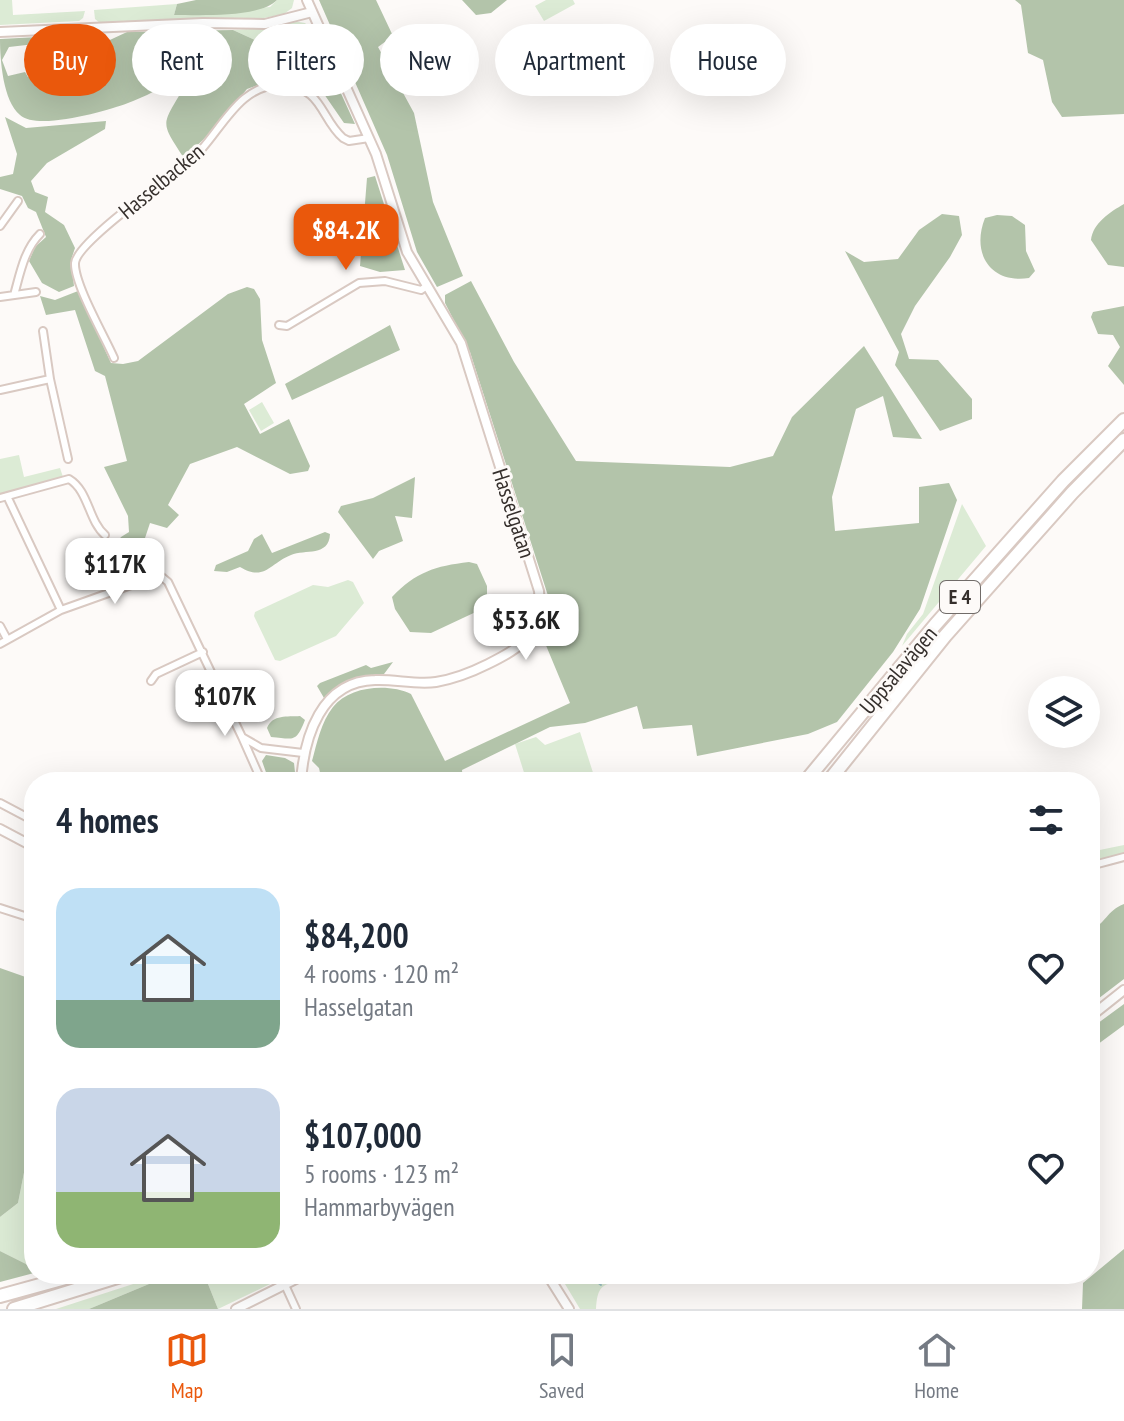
<!DOCTYPE html>
<meta charset="utf-8">
<style>
body{margin:0;font-family:"PT Sans Narrow",sans-serif;background:#f6f6f7;color:#1f2937;height:100vh;display:flex;flex-direction:column;font-size:30px;white-space:nowrap}
*{box-sizing:border-box;margin:0}
p{font-size:26px;color:#747a83}
.icon{flex:none;width:44px;height:44px;fill:none;stroke:currentColor;stroke-width:2;stroke-linecap:round;stroke-linejoin:round}
.map{position:relative;flex:1;overflow:hidden}
.details{position:absolute;left:24px;top:772px;width:1076px;height:512px;display:flex;flex-direction:column;background:#fff;border-radius:32px;box-shadow:0 8px 32px #0002}
.details>*{flex:none}
.hud{position:absolute;left:24px;top:24px;width:1076px;height:72px;display:flex;gap:16px}
.controls{position:absolute;left:1028px;top:676px;display:grid;gap:16px}
.controls a{display:grid;place-items:center;width:72px;height:72px;border-radius:50%;background:#fff;box-shadow:0 8px 32px #0002;font-size:40px}
.price{position:absolute;translate:-50% -68px;padding:0 18px;border-radius:16px;background:#fff;color:#222;font-size:26px;line-height:52px;filter:drop-shadow(0 2px 4px #0008)}
.price::after{content:'';position:absolute;left:50%;top:48px;width:24px;height:18px;margin-left:-12px;background:inherit;clip-path:polygon(0 0,100% 0,50% 100%)}
.price.selected{background:#ea580c;color:#fff}
ul{padding:0;list-style:none}
li{display:flex;align-items:center;gap:24px;height:200px;padding:0 32px}
li span{display:grid;place-items:center;flex:none;width:224px;height:160px;border-radius:24px;color:#555}
li>.icon{margin-inline-start:auto}
span .icon{width:96px;height:96px;fill:#fffc;stroke-width:1}
li b{font-size:34px}
h2{display:flex;justify-content:space-between;align-items:center;height:96px;padding:0 32px;font-size:34px}
.pill{padding:0 28px;border-radius:36px;background:#fff;box-shadow:0 8px 32px #0002;font-size:28px;line-height:72px}
.pill.selected{background:#ea580c;color:#fff}
.tabs{display:flex;justify-content:space-around;align-items:center;height:112px;border-top:2px solid #e0e1e3;background:#fff;font-size:22px;color:#747a83}
.tabs a{display:grid;justify-items:center;gap:4px}
.tabs .selected{color:#ea580c}
.map>svg:first-child{display:block}
.green{fill:#dcebd5}
.forest{fill:#b3c4aa}
.lines{fill:none;stroke-linecap:round;stroke-linejoin:round}
.stream{stroke:#9bc1c2;stroke-width:2}
.minor-casing{stroke:#d9c9c2;stroke-width:10}
.tertiary-casing{stroke:#d9c9c2;stroke-width:12}
.motorway-casing{stroke:#d9c9c2;stroke-width:16}
.minor{stroke:#fff;stroke-width:6}
.tertiary{stroke:#fff;stroke-width:8}
.motorway{stroke:#fff;stroke-width:12}
.labels{text-anchor:middle;stroke-width:6;stroke-linejoin:round;paint-order:stroke}
.shield{fill:#fdfaf8;stroke:#716c69;stroke-width:2}
.shield-label{font-size:20px;font-weight:bold;fill:#352f2c}
.street-label{font-size:22px;fill:#352f2c;stroke:#fdfaf8}
</style>
<div class="map">
<svg width="1124" height="1309" viewBox="0 0 1124 1309">
<rect width="100%" height="100%" fill="#fdfaf8"/>
<path class="green" d="M0,0h12l1,15 72,-4 -2,7 -4,3 -79,4z
M277,0h17l-2,8 -8,6 -30,6 -154,3 -5,-4 -1,-9 83,-6 -3,11 96,-8z
M546,0h27l2,4 -31,17 -9,-15z
M293,21l12,2 5,5 23,48 -100,-46 36,-2z
M262,402l12,21 -13,8 -12,-21z
M19,455l5,22 36,-9 3,9 -63,17v-35z
M962,504l24,42 -84,100 5,-12 16,-20z
M348,580l5,2 11,21 -28,33 -56,25 -5,-1 -21,-44 1,-4 58,-27 15,2z
M580,732l16,50h-69l-12,-38 21,-7 9,8z
M1124,845v8l-34,10v-11z
M34,1122v146l-34,-17v-34l18,-14z
M164,1274h9l-84,35h-33z
M204,1274h87l-73,35z
M559,1274h42l13,9c-16,1 -17,12 -18,26h-16z"/>
<path class="forest" d="M196,0h81c-17,18 -77,15 -103,15l3,-11z
M319,0h57l17,36 -15,11 36,66 19,89 30,74 -26,11 -20,-35 -30,-97z
M462,0h45l-16,13 -15,2z
M1015,0h109v114l-62,3 -10,-15 -9,-42 -15,-7 -7,-48z
M233,30l100,46 22,48 -11,-1 -20,-29 -26,-13 -24,-2 -27,10 -39,46 -24,23c-25,-38 -22,-32 0,-71l-6,-8c-16,8 -33,18 -50,24 -21,8 -91,28 -108,12 -17,-14 -20,-55 -20,-76l57,-3 4,22 -12,2 -14,-16 -26,3 -7,13 6,16 17,-4 3,5 53,-16 16,-15 30,-14z
M5,117l21,11 80,-7 -1,8 -58,34 -16,18 4,11 13,5 -3,15 19,13 11,23 -4,12 3,26 -15,6 -17,-9 -13,-22 6,-14 11,-10 -10,-25 -8,-4 -6,-12 -22,-7v-12l13,-3 4,-20z
M375,176l30,94 -25,2 -20,-6 7,-88z
M1124,204v63l-16,-2 -17,-25c2,-17 19,-28 33,-36z
M942,214l17,2 3,19 -12,22 -35,49 -14,28 8,25 29,1 34,39v20l-32,12 -45,-66 4,-13 -54,-101 19,11 34,-3 21,-29z
M997,215l15,1 13,9 1,26 9,20 -6,7c-39,6 -58,-25 -44,-60z
M471,281l43,81 62,99 154,6 43,-11 19,-39 72,-71 58,93 -29,-2 -10,-41 -27,13 -24,88 3,34 84,-8v-36l30,-4 8,17 -37,109 -27,43 -56,70 -29,12 -111,22 -5,-31 -49,4 -6,-23 -52,17 -35,4 -88,43 1,12h-141l-3,-14 -7,-7c5,-18 9,-39 21,-54 16,-21 56,-24 78,-13l34,67 125,-58 -25,-60 5,-41 -80,-250 -25,-49v-8z
M247,287l7,2 6,10 2,41 14,43 -32,21 16,30 29,-15 21,47 -2,5 -18,3 -53,-27 -47,17 -22,41 11,10 -12,13 -17,-5 -6,18 -6,-1 -8,27 9,3 -4,4 -29,8 -4,-2 4,-35 3,-3 7,2 5,-7 8,-5 -1,-16 -24,-49 23,-6 -22,-85 -10,-5 -20,-61 -29,5 -6,-19 15,4 23,-9 33,72 12,1 15,-3 90,-67z
M1124,306v79l-16,-19 12,-19 -7,-12 -15,-1 -7,-17 2,-5z
M390,325l10,25 -108,50 -7,-16z
M415,477l-3,41 -17,-2 8,25 -24,10 -6,8 -35,-47 3,-6 32,-8z
M325,532l5,2c-1,23 -25,15 -39,21 -21,8 -26,27 -51,12l-13,5 -13,-1 2,-6 32,-14 6,-12 8,-5 10,19z
M469,562l8,2 10,22v11l-7,13 -49,23 -21,-1 -15,-23 -3,-12c24,-25 43,-31 77,-35z
M393,662l-9,12c-22,0 -43,9 -60,24l-7,-12 3,-3 46,-18 5,3z
M300,716l5,4c-9,23 -11,19 -34,17l-4,-9c6,-14 20,-11 33,-12z
M266,755l19,3 9,5 2,19h-23l-2,-5 -3,1 -6,-17z
M1124,904v75l-34,26v-75c15,-5 17,-20 34,-26z
M0,968l34,12v142l-16,81 -18,14z
M1124,1004v21l-34,25v-21z
M1124,1249v60h-42l1,-26z
M0,1251l34,17v5l-34,9z
M173,1274h31l14,35h-129z"/>
<g class="lines">
<path class="stream" d="M587,1274l14,11
M561,1276l4,-2"/>
<defs>
<path id="minor" d="M0,226l18,-25
M14,295c6,-21 10,-45 26,-61
M0,297l36,-5
M279,325l8,1 72,-43 26,-2 36,9 6,-4
M43,331l7,48
M114,358c-9,-21 -40,-74 -39,-95 2,-21 92,-84 113,-100 31,-25 48,-80 94,-78 41,2 38,33 61,53l6,3 20,-3
M0,390l50,-11 18,80
M7,496l54,114
M0,498l69,-19c20,12 19,41 36,56
M0,626l7,13
M0,644l61,-34 87,-31 14,-2 6,5 74,155 19,11 42,5
M151,681l5,-7 47,-22
M242,737l20,45
M0,803l34,18
M1090,866l34,-9
M0,908l34,11
M285,1285l11,24"/>
<path id="tertiary" d="M0,32l203,-9 62,1 47,-12
M301,782c3,-45 20,-101 74,-102 20,-1 41,5 61,2 18,-3 36,-10 52,-18 34,-17 55,-30 51,-73l-78,-248 -54,-91 -31,-98 -69,-154
M0,829l34,18
M1090,1017l34,-27
M547,1274l22,35
M236,1309l70,-35"/>
<path id="motorway" d="M805,782l130,-157 128,-144 61,-61
M828,782l117,-146 127,-143 52,-53
M0,1296l80,-22
M14,1309l113,-35"/>
</defs>
<use href="#minor" class="minor-casing"/>
<use href="#tertiary" class="tertiary-casing"/>
<use href="#motorway" class="motorway-casing"/>
<use href="#minor" class="minor"/>
<use href="#tertiary" class="tertiary"/>
<use href="#motorway" class="motorway"/>
</g>
<g class="labels">
<rect class="shield" x="940" y="581" width="40" height="32" rx="6"/>
<g class="shield-label">
<text x="960" y="604">E 4</text>
</g>
<g class="street-label">
<text transform="translate(161 181) rotate(-40)" y="8">Hasselbacken</text>
<text transform="translate(514 513) rotate(72)" y="8">Hasselgatan</text>
<text transform="translate(898 670) rotate(-50)" y="8">Uppsalavägen</text>
</g>
</g>
</svg>
<div class="controls">
<a><svg class="icon" aria-label="layers" viewBox="0 0 24 24"><path d="M12 4l9 5-9 5-9-5zM3 14l9 5 9-5"/></svg></a>
</div>
<b class="price selected" style="left:346px;top:272px">$84.2K</b>
<b class="price" style="left:115px;top:606px">$117K</b>
<b class="price" style="left:526px;top:662px">$53.6K</b>
<b class="price" style="left:225px;top:738px">$107K</b>
<div class="hud">
<a class="pill selected">Buy</a>
<a class="pill">Rent</a>
<a class="pill">Filters</a>
<a class="pill">New</a>
<a class="pill">Apartment</a>
<a class="pill">House</a>
</div>
<section class="details">
<h2>4 homes<svg class="icon" aria-label="filters" viewBox="0 0 24 24"><path d="M4 7h16M4 17h16"/><circle cx="9" cy="7" r="2"/><circle cx="15" cy="17" r="2"/></svg></h2>
<ul>
<li><span style="background:linear-gradient(#bfe0f5 70%,#7fa58c 0)"><svg class="icon" aria-label="home" viewBox="0 0 24 24"><path d="M3 11l9-7 9 7M6 9v11h12V9"/></svg></span><div><b>$84,200</b><p>4 rooms · 120 m²</p><p>Hasselgatan</p></div><svg class="icon" aria-label="heart" viewBox="0 0 24 24"><path d="M12 20l-8-8c-3-5 5-10 8-4 3-6 11-1 8 4z"/></svg></li>
<li><span style="background:linear-gradient(#c9d6e8 65%,#8fb573 0)"><svg class="icon" aria-label="home" viewBox="0 0 24 24"><path d="M3 11l9-7 9 7M6 9v11h12V9"/></svg></span><div><b>$107,000</b><p>5 rooms · 123 m²</p><p>Hammarbyvägen</p></div><svg class="icon" aria-label="heart" viewBox="0 0 24 24"><path d="M12 20l-8-8c-3-5 5-10 8-4 3-6 11-1 8 4z"/></svg></li>
</ul>
</section>
</div>
<nav class="tabs">
<a class="selected"><svg class="icon" aria-label="map" viewBox="0 0 24 24"><path d="M3 6l6-2 6 2 6-2v14l-6 2-6-2-6 2zM9 4v14M15 6v14"/></svg>Map</a>
<a><svg class="icon" aria-label="saved" viewBox="0 0 24 24"><path d="M7 4h10v16l-5-4-5 4z"/></svg>Saved</a>
<a><svg class="icon" aria-label="home" viewBox="0 0 24 24"><path d="M3 11l9-7 9 7M6 9v11h12V9"/></svg>Home</a>
</nav>
